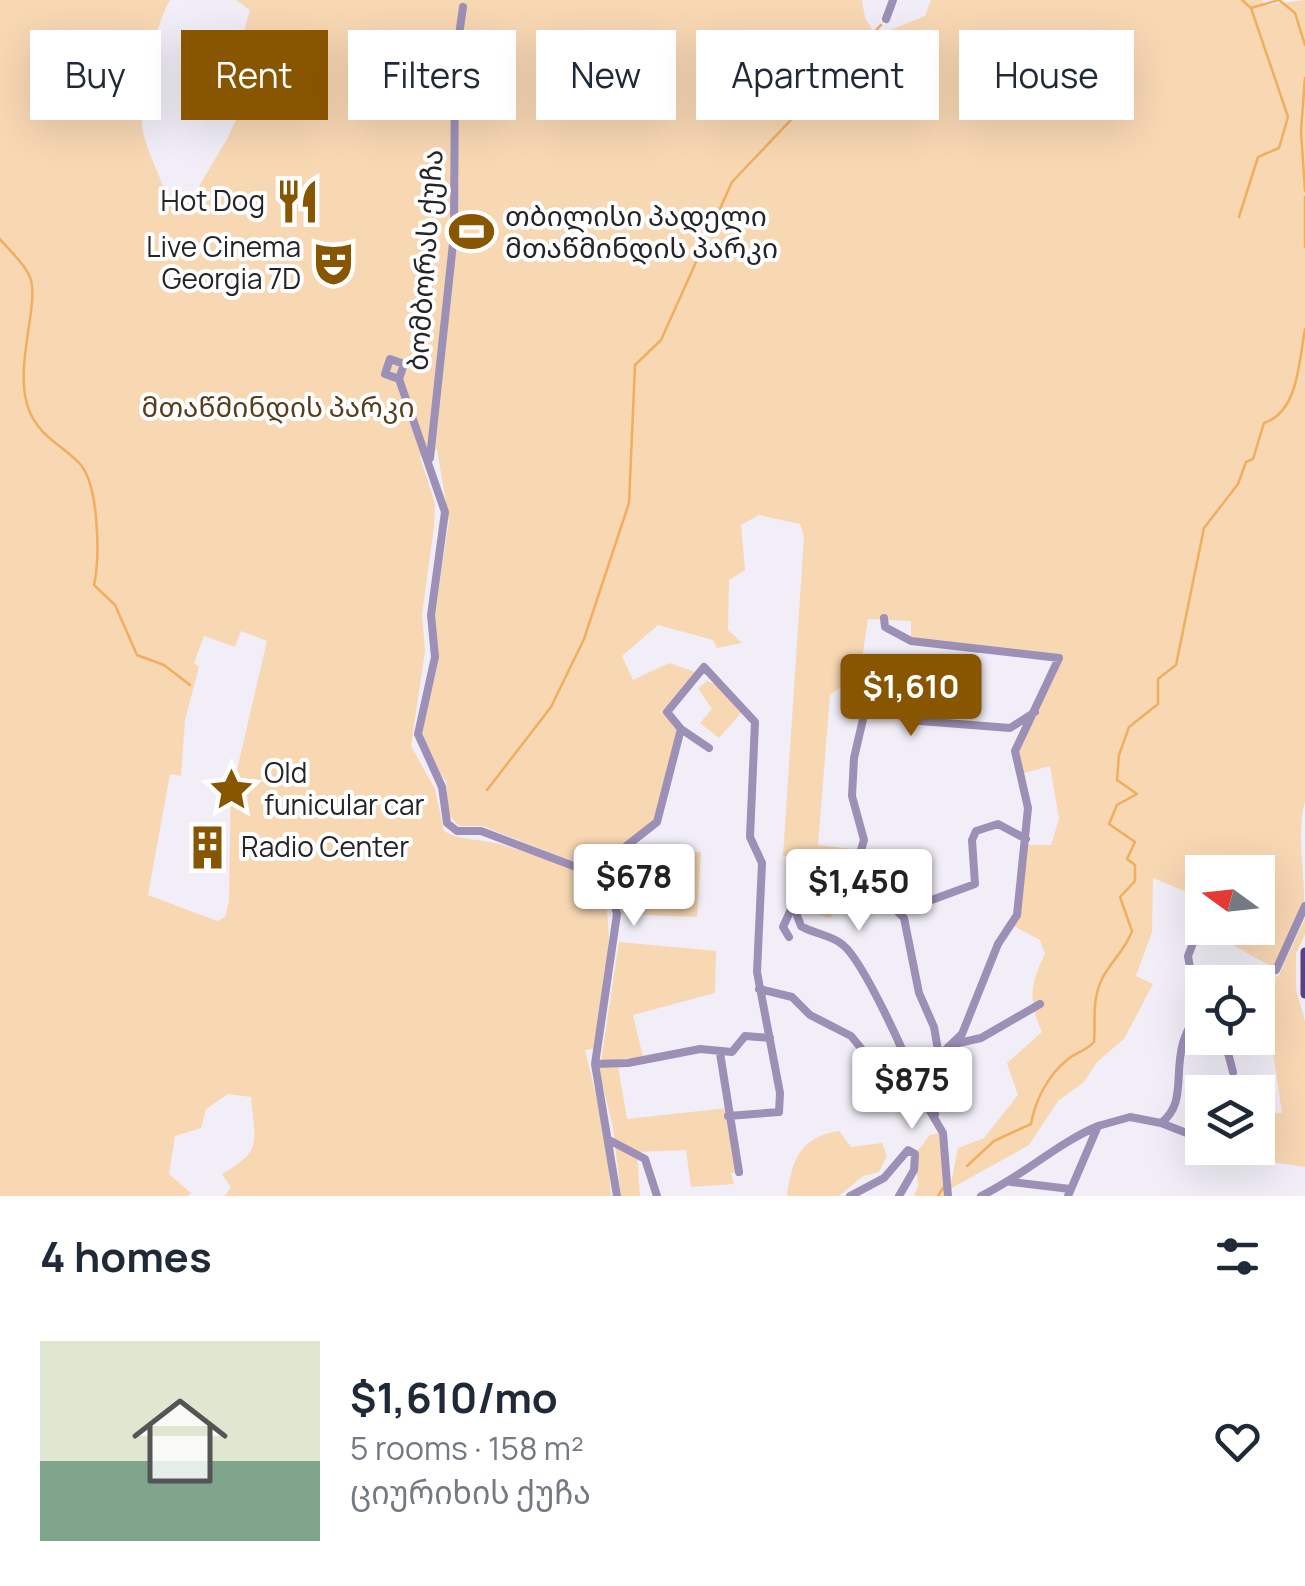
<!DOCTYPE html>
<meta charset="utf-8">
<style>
body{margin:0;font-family:Manrope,"Noto Sans Georgian",sans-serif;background:#f2f2f3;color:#1f2937;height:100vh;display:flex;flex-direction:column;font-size:38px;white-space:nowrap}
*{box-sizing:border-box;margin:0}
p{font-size:32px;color:#747a83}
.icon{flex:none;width:55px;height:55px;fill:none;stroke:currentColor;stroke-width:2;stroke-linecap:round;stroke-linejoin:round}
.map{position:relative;height:1196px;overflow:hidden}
.sheet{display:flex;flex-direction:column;background:#fff;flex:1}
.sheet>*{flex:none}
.hud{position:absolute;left:30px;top:30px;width:1245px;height:90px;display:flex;gap:20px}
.needle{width:65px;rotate:285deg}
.buttons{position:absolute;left:1185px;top:855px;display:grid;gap:20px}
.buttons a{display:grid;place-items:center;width:90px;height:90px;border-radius:0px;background:#fff;box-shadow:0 10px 40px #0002;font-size:50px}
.price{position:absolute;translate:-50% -85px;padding:0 22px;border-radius:10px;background:#fff;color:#222;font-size:32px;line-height:65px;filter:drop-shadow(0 2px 5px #0008)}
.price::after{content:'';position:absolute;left:50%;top:60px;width:30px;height:22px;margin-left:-15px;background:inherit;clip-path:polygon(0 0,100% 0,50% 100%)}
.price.selected{background:#850;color:#fff}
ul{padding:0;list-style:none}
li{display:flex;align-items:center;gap:30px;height:250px;padding:0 40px}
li+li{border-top:2px solid #e0e1e3}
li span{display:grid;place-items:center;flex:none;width:280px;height:200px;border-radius:0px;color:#555}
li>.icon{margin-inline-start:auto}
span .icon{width:120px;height:120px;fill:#fffc;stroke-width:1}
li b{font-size:42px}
h2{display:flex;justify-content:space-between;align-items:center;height:120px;padding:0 40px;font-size:42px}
.tag{padding:0 35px;border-radius:0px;background:#fff;box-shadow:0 10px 40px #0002;font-size:35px;line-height:90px}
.tag.selected{background:#850;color:#fff}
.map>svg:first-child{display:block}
.green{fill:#f8d7b3;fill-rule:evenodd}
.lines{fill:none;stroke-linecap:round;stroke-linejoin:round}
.stream{stroke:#f0ae5e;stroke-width:2.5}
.minor{stroke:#9c90b6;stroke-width:8}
.major{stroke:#5a4181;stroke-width:9}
.labels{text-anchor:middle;stroke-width:8;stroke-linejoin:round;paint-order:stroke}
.poi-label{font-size:28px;fill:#252428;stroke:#fff;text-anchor:start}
.street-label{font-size:28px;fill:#252428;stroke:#fff}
.park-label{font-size:28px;fill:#593e1c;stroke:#fff}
</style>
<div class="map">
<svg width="1305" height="1196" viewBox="0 0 1305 1196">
<rect width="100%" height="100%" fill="#f1eef7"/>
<path class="green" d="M0,0h170c-16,28 -35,106 -26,136 5,20 16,39 22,59l22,10 39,-66 30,-64 -15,-8 6,-14 -7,-11 9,-32 -14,-10h626l3,18 11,18 49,-20 6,-16h331l3,5 40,-5v801c-9,32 0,71 -1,102 -6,17 -22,49 -32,64l-69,-39h55v-56h-56v26l-49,-20 -1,54 -16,44 17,8 -29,55 -27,23 -13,20 -26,19 -29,44 -79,44 8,-41 26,-10 34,-43 -11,-32 35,-31c-14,-30 -12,-49 3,-78l-5,-14 -28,-15 14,-80h25l8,-26 -9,-53 -30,8 -5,-17 44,-99 -148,-17v-20l-43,-2 -8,53 -30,23 -12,150 44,5 -9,41 -23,27 -11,-3 -7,-10 13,-18 1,-29 -43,-2 21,-319 -4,-13 -41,-9 -18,10 4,45 -16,10 -1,50 14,13 -25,5 -4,-8 -55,-15 -36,31 11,24 36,-17 26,9 -31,37 14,20 -25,93 -60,48 -110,-44h-24l-10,-11 -3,-34 -12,-16 -13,-37 16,-60 -3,-51 15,-96 -12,-72 -17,8 15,46 -1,23 -12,89 3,36 -14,95 24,43 9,42c16,10 40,8 59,14 26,9 65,14 87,32 36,29 10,131 4,172l-9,1 22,91 4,55h-386l6,-9 -9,-13c41,-24 33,-31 29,-77l-23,-3 -22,15 -5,19 -26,8 -6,38 22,19 -3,3h-188zM241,631l26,10 -31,133h-5l-2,127 -4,16 -8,4 -69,-26 22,-121 11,2 4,-56 14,-53 -5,-4 10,-27 31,11z
M707,681l10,4 24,28 -22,25 -19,-15 12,-14 -14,-21z
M630,850l3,32 41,3 -5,-34 32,1 -4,65 -76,-3 -4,-21 -16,-23z
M1305,918v16l-9,20v35l9,32v146l-47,-7v-46l24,-1 -9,-60 -12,1 -3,-69 21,-10z
M619,942l97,9 -1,42 -82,22 10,42 -42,4z
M618,1066l9,53 100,-11 12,64 -8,1 3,11 -43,3 -5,-37 -49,2 3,44h-19l-8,-69 -15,-60z
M839,1131l12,16 31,-4 5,13 -8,16 -16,4 -24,20h-52c5,-36 13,-59 52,-65z
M939,1133l6,63h-31l4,-10 -3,-32 15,-19z"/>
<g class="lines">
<path class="stream" d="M1242,0l9,8 28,-8 16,13 10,32
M1305,78l-4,53 4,60
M1305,197v50
M1239,217l19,-60 21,-9 9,-31 -37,-109
M0,239c9,11 23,23 29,36 13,24 -17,93 0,135 11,28 34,35 52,55 18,23 19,92 13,120l21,20 22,50 27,10 26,20
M487,790l64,-83 33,-68 45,-136 6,-138 26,-25 71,-158 149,-157
M967,1166l27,-25 37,-17c4,-23 17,-49 36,-64 9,-8 18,-8 27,-18 2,-21 -3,-40 8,-63 8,-17 23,-28 30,-48l-12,-34 15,-16v-16l-8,-6 8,-17 -26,-18 8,-19 20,-11 -20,-14 2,-25 10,-28 29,-23v-25l18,-14 28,-137 34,-44 8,-22 7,-3 11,-36c35,-11 35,-64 41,-94
M938,1196l5,-8"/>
<path class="minor" d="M886,19l7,-19
M399,379l-14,-5 5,-15 14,5 -5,15 46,133 -14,103 4,42 -17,77 24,53 5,36 10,8h24l111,42 20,21 5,20 -22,150 22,132
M430,458l24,-224 1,-171 8,-56
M884,618l1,9 26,14 148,17 -44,93 13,57 -11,107 -19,29 -36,90 -23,22 -8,36 4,22
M704,667l51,55 -5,115 12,26 -5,109 23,121 -1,19 -51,4
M704,667l-37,45 14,17 28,19
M592,873l65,-51 24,-93
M899,912l76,-28 -3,-44 4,-9 22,-7 28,15
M789,937l-6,-10 10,-22 8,21c13,8 31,9 42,19 20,16 68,119 74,144
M1246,982l30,-12 29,-64
M759,989l33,8 18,18 41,21 28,34 38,19 26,44 5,63
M1198,1015l-10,-59 12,-31
M1224,1038l9,34
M954,1044l27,-6 59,-34
M720,1053l19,119
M939,1056l-5,-29 -15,-34 -15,-75 -49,-48 9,-30 -12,-44 2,-38 10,-43 6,-6c19,-2 22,1 37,11l103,8 25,-16
M595,1064l33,-1 72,-14 32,3 13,-16 25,2
M1161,1123l41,16
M611,1141l34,18 12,37
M1011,1182l59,7
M850,1196l34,-18 24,-28 7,4 -1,16 -15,26
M981,1196c42,-20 75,-52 117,-70
M1068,1196l30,-70 32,-9 31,6c34,-26 0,-69 41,-113"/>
<path class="major" d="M1305,952v42"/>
</g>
<defs>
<symbol id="restaurant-bare" viewBox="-9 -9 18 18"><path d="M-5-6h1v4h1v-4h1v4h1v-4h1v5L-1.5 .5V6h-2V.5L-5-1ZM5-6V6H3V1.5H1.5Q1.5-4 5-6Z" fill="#850" stroke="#fff" stroke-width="2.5" paint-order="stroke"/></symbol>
<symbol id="stadium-bare" viewBox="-9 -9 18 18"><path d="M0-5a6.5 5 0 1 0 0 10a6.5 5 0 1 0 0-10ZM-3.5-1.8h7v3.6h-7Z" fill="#850" stroke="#fff" stroke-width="2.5" paint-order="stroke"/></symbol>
<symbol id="theatre-bare" viewBox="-9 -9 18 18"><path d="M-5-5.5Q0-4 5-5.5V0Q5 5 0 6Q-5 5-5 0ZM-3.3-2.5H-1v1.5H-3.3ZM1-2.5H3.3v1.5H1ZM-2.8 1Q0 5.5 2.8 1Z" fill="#850" stroke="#fff" stroke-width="2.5" paint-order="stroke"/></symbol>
<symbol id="sight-bare" viewBox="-9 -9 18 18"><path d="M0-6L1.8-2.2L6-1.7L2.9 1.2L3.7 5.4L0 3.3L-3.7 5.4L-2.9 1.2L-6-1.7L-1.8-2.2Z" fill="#850" stroke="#fff" stroke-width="2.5" paint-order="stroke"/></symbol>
<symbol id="building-bare" viewBox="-9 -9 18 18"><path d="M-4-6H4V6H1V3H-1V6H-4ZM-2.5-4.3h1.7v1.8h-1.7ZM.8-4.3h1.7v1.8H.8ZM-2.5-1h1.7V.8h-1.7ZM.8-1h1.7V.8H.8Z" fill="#850" stroke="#fff" stroke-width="2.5" paint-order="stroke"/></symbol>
</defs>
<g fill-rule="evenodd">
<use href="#restaurant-bare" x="266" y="170" width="63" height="63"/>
<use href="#stadium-bare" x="440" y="200" width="63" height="63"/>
<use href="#theatre-bare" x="302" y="232" width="63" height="63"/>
<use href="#sight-bare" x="200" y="758" width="63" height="63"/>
<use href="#building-bare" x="176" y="816" width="63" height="63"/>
</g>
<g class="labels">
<g class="poi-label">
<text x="265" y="211" text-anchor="end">Hot Dog</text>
<text x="505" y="226">თბილისი პადელი<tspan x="505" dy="32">მთაწმინდის პარკი</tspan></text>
<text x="301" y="257" text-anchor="end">Live Cinema<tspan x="301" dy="32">Georgia 7D</tspan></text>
<text x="264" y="783">Old<tspan x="264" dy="32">funicular car</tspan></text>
<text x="241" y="857">Radio Center</text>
</g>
<g class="street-label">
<text transform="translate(425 260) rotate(-86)" y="10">ბომბორას ქუჩა</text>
</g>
<g class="park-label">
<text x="278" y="417">მთაწმინდის პარკი</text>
</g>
</g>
</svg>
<div class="buttons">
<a><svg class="needle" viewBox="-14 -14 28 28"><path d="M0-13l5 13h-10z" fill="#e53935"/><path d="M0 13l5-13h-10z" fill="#747a83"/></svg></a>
<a><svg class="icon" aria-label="locate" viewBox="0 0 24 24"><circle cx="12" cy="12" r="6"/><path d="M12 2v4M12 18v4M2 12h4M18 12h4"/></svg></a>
<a><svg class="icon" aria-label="layers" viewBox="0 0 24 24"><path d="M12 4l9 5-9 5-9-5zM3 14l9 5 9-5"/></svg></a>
</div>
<b class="price selected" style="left:911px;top:739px">$1,610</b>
<b class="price" style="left:634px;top:929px">$678</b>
<b class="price" style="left:859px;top:934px">$1,450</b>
<b class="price" style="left:912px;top:1132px">$875</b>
<div class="hud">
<a class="tag">Buy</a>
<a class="tag selected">Rent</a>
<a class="tag">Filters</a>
<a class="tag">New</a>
<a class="tag">Apartment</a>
<a class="tag">House</a>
</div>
</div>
<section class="sheet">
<h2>4 homes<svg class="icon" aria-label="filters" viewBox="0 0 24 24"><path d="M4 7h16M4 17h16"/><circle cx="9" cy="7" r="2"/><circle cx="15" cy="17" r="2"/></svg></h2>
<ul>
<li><span style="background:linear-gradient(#dfe7d0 60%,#7fa58c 0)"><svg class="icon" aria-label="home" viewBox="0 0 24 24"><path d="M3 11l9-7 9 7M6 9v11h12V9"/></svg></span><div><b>$1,610/mo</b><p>5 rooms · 158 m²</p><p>ციურიხის ქუჩა</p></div><svg class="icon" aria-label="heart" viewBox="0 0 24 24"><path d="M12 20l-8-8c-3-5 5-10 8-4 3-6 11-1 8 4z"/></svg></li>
</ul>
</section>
